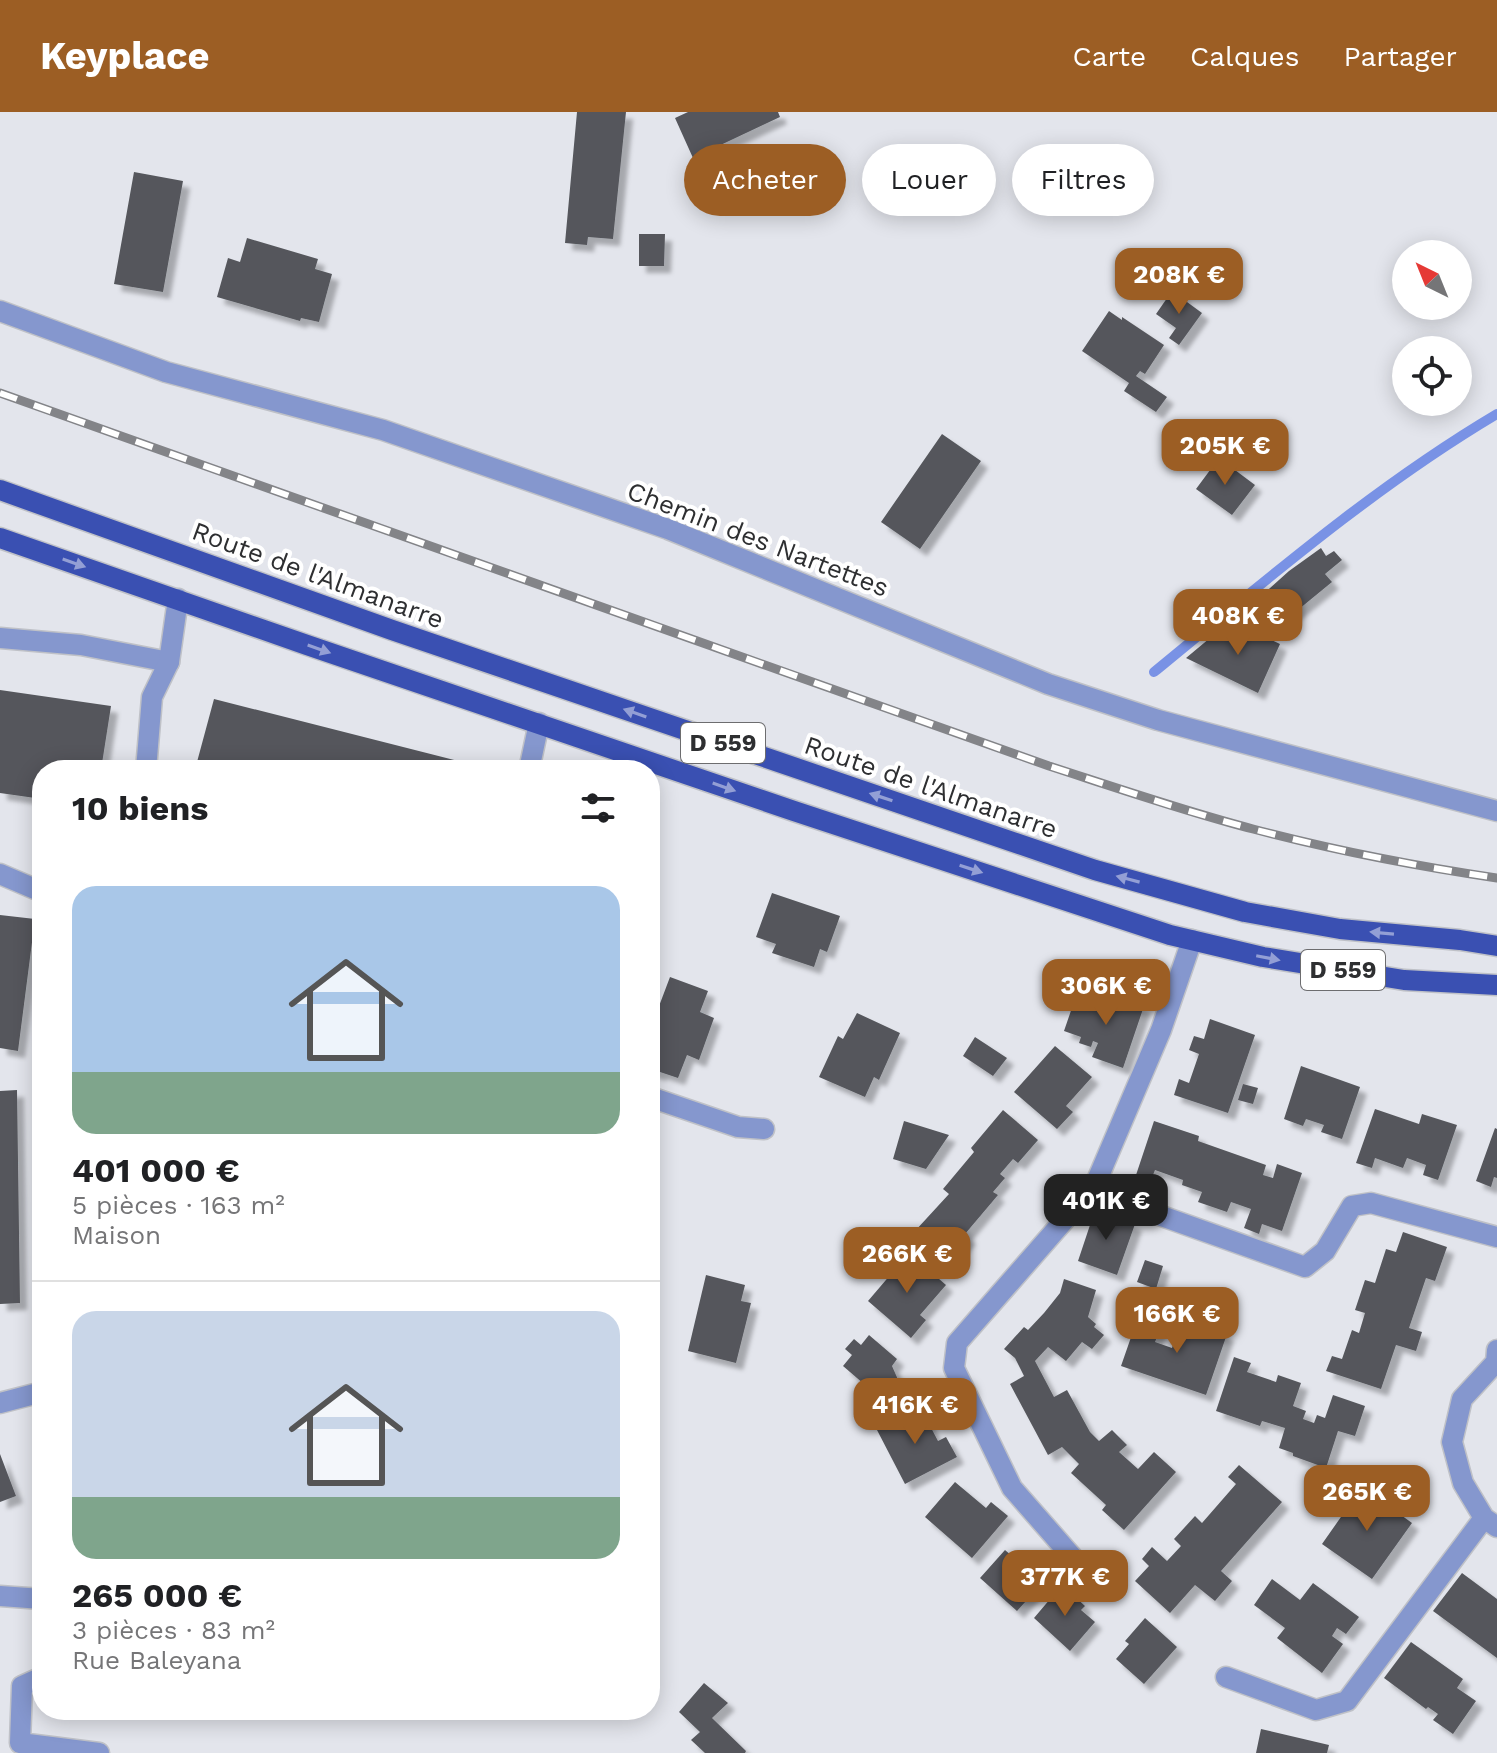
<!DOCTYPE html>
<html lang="fr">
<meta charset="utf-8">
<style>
body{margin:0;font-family:"Work Sans",sans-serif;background:#f6f6f6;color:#202124;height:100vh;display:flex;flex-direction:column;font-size:30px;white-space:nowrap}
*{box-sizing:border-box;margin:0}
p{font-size:26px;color:#757577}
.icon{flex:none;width:44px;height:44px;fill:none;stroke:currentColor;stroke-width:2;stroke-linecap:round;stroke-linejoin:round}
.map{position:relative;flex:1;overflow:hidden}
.sheet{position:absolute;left:32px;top:648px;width:628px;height:960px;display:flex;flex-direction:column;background:#fff;border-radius:32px;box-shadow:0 4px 20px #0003}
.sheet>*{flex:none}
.top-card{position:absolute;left:684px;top:32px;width:692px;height:72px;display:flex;gap:16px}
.needle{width:52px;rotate:317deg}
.controls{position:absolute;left:1392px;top:128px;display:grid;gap:16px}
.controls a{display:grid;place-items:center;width:80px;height:80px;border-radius:50%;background:#fff;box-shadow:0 4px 20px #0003;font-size:40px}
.price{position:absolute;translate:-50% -68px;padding:0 18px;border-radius:16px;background:#9c5e24;color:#fff;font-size:26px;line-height:52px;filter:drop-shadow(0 2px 4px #0008)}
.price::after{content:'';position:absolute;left:50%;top:48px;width:24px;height:18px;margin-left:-12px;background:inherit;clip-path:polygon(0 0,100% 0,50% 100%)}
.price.active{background:#222;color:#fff}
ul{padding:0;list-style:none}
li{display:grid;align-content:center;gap:16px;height:424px;padding:0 40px}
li+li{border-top:2px solid #e0e0e0}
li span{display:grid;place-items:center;height:248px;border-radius:24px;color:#555}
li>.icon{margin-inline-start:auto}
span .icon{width:144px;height:144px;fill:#fffc;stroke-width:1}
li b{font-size:34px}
h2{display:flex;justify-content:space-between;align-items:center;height:96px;padding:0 40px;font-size:34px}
.tag{padding:0 28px;border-radius:36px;background:#fff;box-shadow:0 4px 20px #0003;font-size:28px;line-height:72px}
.tag.active{background:#9c5e24;color:#fff}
header{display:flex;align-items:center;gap:48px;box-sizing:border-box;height:112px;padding:0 40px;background:#9c5e24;color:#fff}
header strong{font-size:38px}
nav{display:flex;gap:44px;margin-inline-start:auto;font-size:28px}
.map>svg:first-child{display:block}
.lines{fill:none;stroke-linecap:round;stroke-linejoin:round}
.stream{stroke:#7992e5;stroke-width:10}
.building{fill:#55575c;filter:url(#shadow)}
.service-casing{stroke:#bfc1c7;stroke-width:23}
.minor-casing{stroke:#bfc1c7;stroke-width:23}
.primary-casing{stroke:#bfc1c7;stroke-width:23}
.service{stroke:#8597ce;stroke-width:20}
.minor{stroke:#8597ce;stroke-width:20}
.primary{stroke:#3a50b2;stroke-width:20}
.rail-casing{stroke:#838488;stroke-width:9}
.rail{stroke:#fff;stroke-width:6;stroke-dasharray:18;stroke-linecap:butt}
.oneway{fill:#939fd5}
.labels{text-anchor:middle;stroke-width:8;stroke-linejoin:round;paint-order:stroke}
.shield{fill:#fff;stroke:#6d6d6f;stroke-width:2}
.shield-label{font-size:24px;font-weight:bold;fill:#2e2f31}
.street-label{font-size:26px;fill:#2e2f31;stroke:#fff}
</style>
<header>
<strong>Keyplace</strong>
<nav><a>Carte</a><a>Calques</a><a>Partager</a></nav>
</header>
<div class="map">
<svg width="1497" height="1641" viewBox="0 0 1497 1641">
<defs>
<filter id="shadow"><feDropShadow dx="7" dy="7" stdDeviation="2" flood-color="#0004"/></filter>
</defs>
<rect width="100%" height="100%" fill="#e3e5ec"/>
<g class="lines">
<path class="stream" d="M1154,560c111,-91 220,-185 343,-258"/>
</g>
<path class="building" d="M577,0h49l-13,127 -25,-2 -1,8 -22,-2z
M688,0h90l2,5 -87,41 -18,-40z
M134,60l49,9 -20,111 -49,-8z
M639,122h26l-1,32h-25z
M247,126l71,21 -3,10 17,5 -13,48 -18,-4 -1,3 -83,-24 11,-39 12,4z
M1172,179l30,22 -23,32 -10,-7 7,-10 -20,-14z
M1109,199l13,9v-3l42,28 -19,29 -5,-3 -4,5 31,21 -11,15 -32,-21 5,-8 -47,-32z
M942,322l39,27 -61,88 -39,-27z
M1219,346l36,27 -23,30 -36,-26z
M1321,436l5,8 8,-5 8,9 -17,14 7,8 -50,41 -22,-26 29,-26z
M1235,511l45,21 -22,49 -72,-35 30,-25 11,6z
M0,578l111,16 -10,64h-59v29l-42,-6z
M214,587l252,64 -1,7h-237l-31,-8z
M197,653l18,4v1h-19z
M772,781l68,23 -13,36 -7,-3 -6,18 -42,-14 4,-9 -20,-7z
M0,803l35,4 -17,132 -18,-3z
M670,865l38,14 -8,21 14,6 -15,42 -12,-5 -9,23 -18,-6 -1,2 -9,-3v-41z
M1076,884l34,11 3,-11 31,10 -21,62 -31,-11 6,-14 -5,-2 -2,6 -12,-4 2,-6 -17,-6z
M857,901l43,20 -21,47 -5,-3 -9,20 -46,-20 19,-41 5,3z
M1210,907l45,16 -27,78 -54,-18 5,-16 10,4 10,-29 -10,-4 5,-14 10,3z
M975,925l32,21 -14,18 -30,-20z
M1055,934l37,31 -26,29 7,6 -16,17 -43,-37z
M1301,954l59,21 -18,52 -21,-7 3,-7 -18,-6 -3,7 -19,-7z
M1243,972l15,4 -5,16 -15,-4z
M17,978l3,213 -20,1v-213z
M1375,997l44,15 3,-10 35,11 -19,55 -15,-5 3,-10 -19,-7 -4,10 -28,-10 -3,10 -16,-5z
M1003,998l35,30 -20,23 -5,-4 -13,15 5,4 -12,14 5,3 -33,39 4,3 -20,24 -34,-30 34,-37 -6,-5 31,-37 -3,-4z
M904,1009l45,14 -23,34 -33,-10z
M1154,1009l45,15 -1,5 68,24 -3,10 10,3 4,-14 25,9 -20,58 -20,-7 -3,10 -15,-6 7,-19 -20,-7 -4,10 -29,-10 4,-10 -20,-7 1,-5 -28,-10 -4,10 -15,-5z
M1495,1016l2,1v49l-3,-1 -3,10 -15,-6z
M1095,1098l40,14 -18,51 -39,-14z
M1403,1120l44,15 -12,34 -9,-3 -17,50 13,4 -6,19 -20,-6 -15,44 -55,-18 6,-15 10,3 10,-29 7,3 6,-20 -10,-3 10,-30 10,3 11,-34 10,3z
M909,1141l37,32 -26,30 6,5 -15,18 -43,-37z
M1145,1148l18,6 -7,23 -19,-7z
M706,1163l39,10 -4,16 10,2 -15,60 -48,-12z
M1064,1167l32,11 -8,27 8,7 -2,3 10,8 -12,14 -10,-7 -16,19 -18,-14 -13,14 19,36 13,-7 23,42 9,9 13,-11 15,15 -8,7 19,17 16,-17 22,20 -52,58 -22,-20 4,-5 -35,-32 8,-9 -17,-17 -14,8 -38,-71 14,-8 -9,-18 -11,-9 20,-22 4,3 16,-17 16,-20z
M1182,1207l45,15 -21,61 -85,-29 16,-46 23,9 -5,13 17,6z
M869,1223l28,24 -5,7 11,25 -29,15 -7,-12 4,-4 -28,-24 9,-11 -7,-6 9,-10 7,6z
M1234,1245l17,6 -4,9 29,10 2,-7 23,8 -8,23 13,5 -3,8 11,4 3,-8 8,3 8,-23 32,11 -10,30 -17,-5 -12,37 -33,-12v-3l-14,-5 6,-20 -23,-7 -2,5 -44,-15z
M920,1295l18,34 8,-4 11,20 -52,27 -28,-54z
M0,1342l16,42 -16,6z
M1239,1353l43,37 -61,69 11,10 -17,20 -20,-16 -25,28 -35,-32 14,-15 -7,-7 10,-12 15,14 14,-15 -7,-7 21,-23 7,7 34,-39 -8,-7z
M955,1370l31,26 5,-6 17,14 -36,42 -47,-41z
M1362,1375l50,36 -40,56 -50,-35z
M1005,1438l14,12 5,-3 22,20 -29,32 -37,-33z
M1462,1461l35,26v59l-64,-47z
M1272,1467l28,21 13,-17 46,34 -13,17 -9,-6 -5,8 11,8 -21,29 -45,-35 8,-10 -31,-23z
M1062,1473l23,21 -4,4 14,12 -25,29 -36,-33z
M1145,1506l32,29 -33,37 -28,-25 13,-15 -4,-3z
M1411,1530l52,37 -6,9 19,13 -23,33 -20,-14 5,-6 -10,-7 -2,2 -42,-31z
M704,1571l24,20 -16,15 34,33 -1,2h-40l-14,-13 9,-8 -21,-20z
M1261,1617l68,16 -2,8h-71z"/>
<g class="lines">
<defs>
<path id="service" d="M0,526l81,7 88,17
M0,762l42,18"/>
<path id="minor" d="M0,199l166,61 217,58 285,99 380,155 110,36 339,91
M146,658l6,-73 17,-35 9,-63
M529,658l10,-47
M650,985l88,30 26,2
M1095,1073l30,18 180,64 20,-16 27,-45 19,-3 126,34
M1497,1238l-1,12 -34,37 -10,43 11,41 21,35 13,9
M0,1291l42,-11
M1082,1456l-70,-80 -58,-120 3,-25 138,-158 66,-155 31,-90
M0,1484l42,3
M42,1565l-20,9 -2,57 79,10
M1226,1565l90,33 31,-9 137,-183"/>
<path id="primary" d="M0,378l392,140 703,240 150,42 95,17 120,11 37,6
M0,426l307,107 487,166 376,124 93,22 141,23 93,5"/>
</defs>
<use href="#service" class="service-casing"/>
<use href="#minor" class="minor-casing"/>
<use href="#primary" class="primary-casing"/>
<use href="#service" class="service"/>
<use href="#minor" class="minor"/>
<use href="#primary" class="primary"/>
<defs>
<path id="rail" d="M0,281l1049,373c68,22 135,45 204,63 80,21 162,37 244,49"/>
</defs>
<use href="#rail" class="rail-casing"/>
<use href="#rail" class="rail"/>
</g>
<defs><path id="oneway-solid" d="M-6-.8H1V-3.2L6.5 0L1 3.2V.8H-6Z" transform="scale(2)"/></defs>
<g class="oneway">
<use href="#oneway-solid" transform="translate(74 451) rotate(19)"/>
<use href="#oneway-solid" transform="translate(319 537) rotate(19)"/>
<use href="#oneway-solid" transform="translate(635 601) rotate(-161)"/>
<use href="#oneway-solid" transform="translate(724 675) rotate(19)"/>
<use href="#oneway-solid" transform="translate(881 685) rotate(-162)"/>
<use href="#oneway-solid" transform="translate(971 757) rotate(18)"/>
<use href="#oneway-solid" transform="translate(1128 767) rotate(-165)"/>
<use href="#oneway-solid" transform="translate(1382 821) rotate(-175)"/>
<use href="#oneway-solid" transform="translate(1268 846) rotate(11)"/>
</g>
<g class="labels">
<g class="shield">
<rect x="681" y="611" width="84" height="40" rx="6"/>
<rect x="1301" y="838" width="84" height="40" rx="6"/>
</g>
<g class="shield-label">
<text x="723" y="639">D 559</text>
<text x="1343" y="866">D 559</text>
</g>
<g class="street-label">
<text transform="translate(758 427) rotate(21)" y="9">Chemin des Nartettes</text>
<text transform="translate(318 463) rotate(20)" y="9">Route de l'Almanarre</text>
<text transform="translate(931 675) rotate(19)" y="9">Route de l'Almanarre</text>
</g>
</g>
</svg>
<div class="controls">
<a><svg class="needle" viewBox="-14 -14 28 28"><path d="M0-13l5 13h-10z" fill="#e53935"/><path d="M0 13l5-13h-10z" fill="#757577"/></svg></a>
<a><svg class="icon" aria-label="locate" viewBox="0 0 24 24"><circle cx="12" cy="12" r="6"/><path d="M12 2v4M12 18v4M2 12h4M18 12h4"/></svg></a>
</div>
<b class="price" style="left:1179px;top:204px">208K €</b>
<b class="price" style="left:1225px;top:375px">205K €</b>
<b class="price" style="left:1238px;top:545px">408K €</b>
<b class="price" style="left:1106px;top:915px">306K €</b>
<b class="price active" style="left:1106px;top:1130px">401K €</b>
<b class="price" style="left:907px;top:1183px">266K €</b>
<b class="price" style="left:1177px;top:1243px">166K €</b>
<b class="price" style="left:915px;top:1334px">416K €</b>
<b class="price" style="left:1367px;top:1421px">265K €</b>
<b class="price" style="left:1065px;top:1506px">377K €</b>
<div class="top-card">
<a class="tag active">Acheter</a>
<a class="tag">Louer</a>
<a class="tag">Filtres</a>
</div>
<section class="sheet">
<h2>10 biens<svg class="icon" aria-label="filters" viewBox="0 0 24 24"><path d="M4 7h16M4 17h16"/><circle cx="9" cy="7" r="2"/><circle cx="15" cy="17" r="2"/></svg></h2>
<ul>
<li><span style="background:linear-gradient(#a9c7e8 75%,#7fa58c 0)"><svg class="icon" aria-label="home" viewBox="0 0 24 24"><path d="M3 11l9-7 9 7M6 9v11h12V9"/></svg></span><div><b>401 000 €</b><p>5 pièces · 163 m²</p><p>Maison</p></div></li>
<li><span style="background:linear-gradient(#c9d6e8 75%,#7fa58c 0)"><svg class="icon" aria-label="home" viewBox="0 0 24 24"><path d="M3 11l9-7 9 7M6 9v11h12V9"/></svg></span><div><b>265 000 €</b><p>3 pièces · 83 m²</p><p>Rue Baleyana</p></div></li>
</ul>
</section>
</div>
